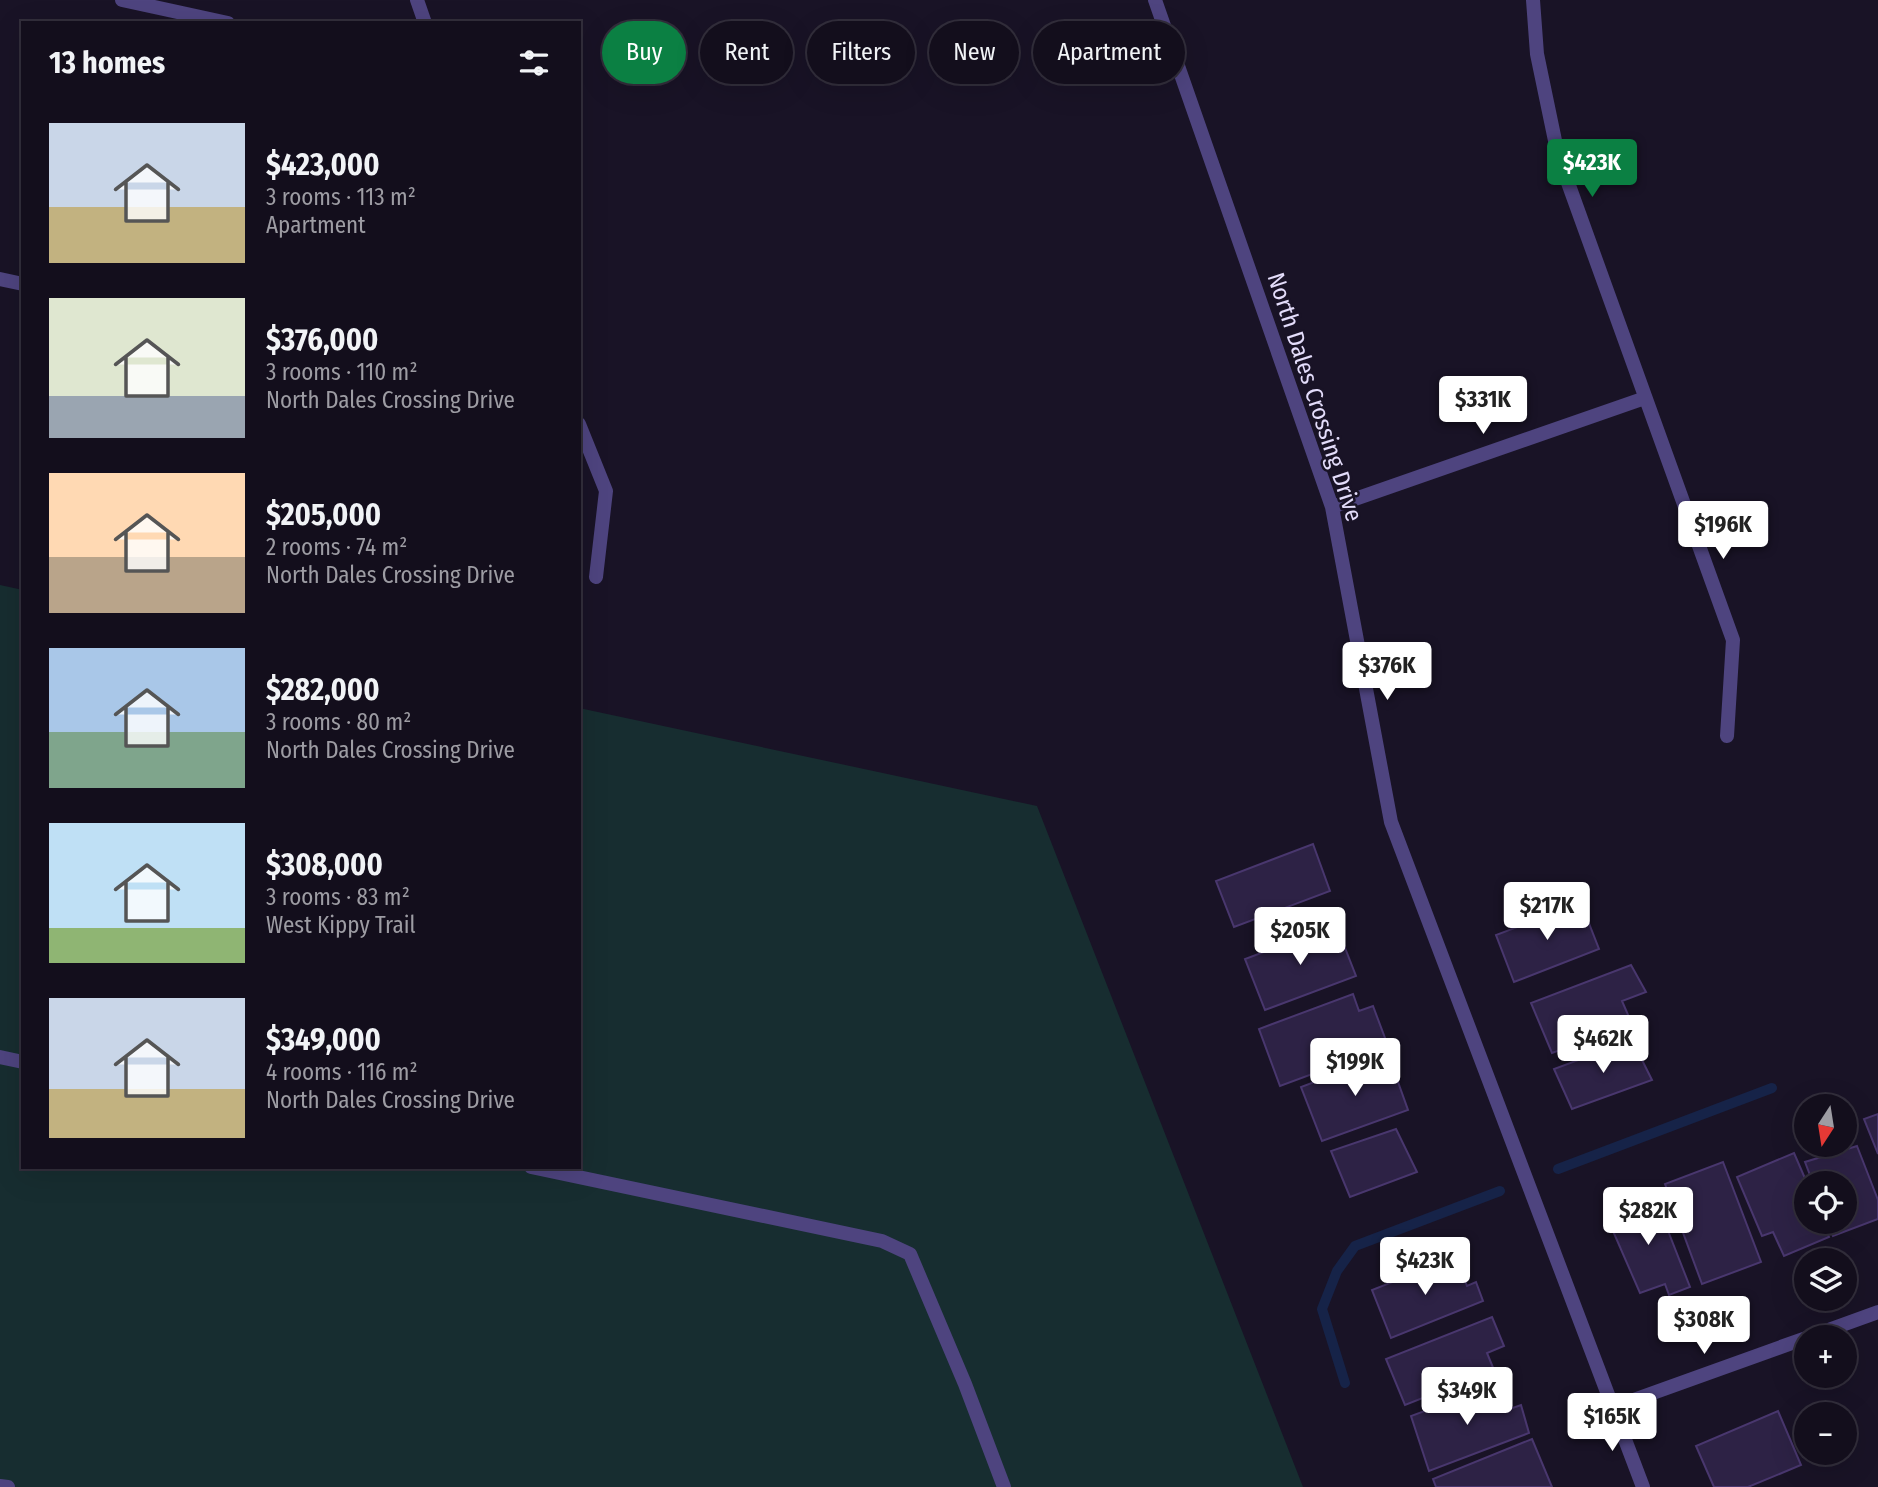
<!DOCTYPE html>
<meta charset="utf-8">
<style>
body{margin:0;font-family:"Fira Sans Condensed",sans-serif;background:#201c29;color:#f1f3f6;height:100vh;display:flex;flex-direction:column;font-size:26px;white-space:nowrap}
*{box-sizing:border-box;margin:0}
p{font-size:23px;color:#9d9ca3}
.icon{flex:none;width:38px;height:38px;fill:none;stroke:currentColor;stroke-width:2;stroke-linecap:round;stroke-linejoin:round}
.map{position:relative;flex:1;overflow:hidden}
.sheet{position:absolute;left:21px;top:21px;width:560px;height:1148px;display:flex;flex-direction:column;background:#130e1c;border-radius:0px;box-shadow:0 7px 28px #0002,0 0 0 2px #322e3b}
.sheet>*{flex:none}
.hud{position:absolute;left:602px;top:21px;width:665px;height:63px;display:flex;gap:14px}
.needle{width:46px;rotate:192deg}
.fabs{position:absolute;left:1794px;top:1094px;display:grid;gap:14px}
.fabs a{display:grid;place-items:center;width:63px;height:63px;border-radius:50%;background:#130e1c;box-shadow:0 7px 28px #0002,0 0 0 2px #322e3b;font-size:35px}
.price{position:absolute;translate:-50% -60px;padding:0 16px;border-radius:7px;background:#fff;color:#222;font-size:23px;line-height:46px;filter:drop-shadow(0 2px 4px #0008)}
.price::after{content:'';position:absolute;left:50%;top:42px;width:21px;height:16px;margin-left:-10px;background:inherit;clip-path:polygon(0 0,100% 0,50% 100%)}
.price.on{background:#0b8043;color:#fff}
ul{padding:0;list-style:none}
li{display:flex;align-items:center;gap:21px;height:175px;padding:0 28px}
li span{display:grid;place-items:center;flex:none;width:196px;height:140px;border-radius:0px;color:#555}
li>.icon{margin-inline-start:auto}
span .icon{width:84px;height:84px;fill:#fffc;stroke-width:1}
li b{font-size:30px}
h2{display:flex;justify-content:space-between;align-items:center;height:84px;padding:0 28px;font-size:30px}
.chip{padding:0 24px;border-radius:32px;background:#130e1c;box-shadow:0 7px 28px #0002,0 0 0 2px #322e3b;font-size:24px;line-height:63px}
.chip.on{background:#0b8043;color:#fff}
.map>svg:first-child{display:block}
.green{fill:#172d30}
.lines{fill:none;stroke-linecap:round;stroke-linejoin:round}
.stream{stroke:#162348;stroke-width:10}
.building{fill:#2d2245;stroke:#49376e;stroke-width:2}
.lane{stroke:#4e447f;stroke-width:14}
.street{stroke:#4e447f;stroke-width:14}
.labels{text-anchor:middle;stroke-width:5;stroke-linejoin:round;paint-order:stroke}
.street-label{font-size:24px;fill:#e4ddfb;stroke:#191326}
</style>
<div class="map">
<svg width="1878" height="1487" viewBox="0 0 1878 1487">
<rect width="100%" height="100%" fill="#191326"/>
<path class="green" d="M0,585l23,5v577h556v-459l458,98 266,681h-1303z"/>
<g class="lines">
<path class="stream" d="M1558,1169l214,-81
M1345,1383l-23,-74 15,-38 18,-25 145,-55"/>
</g>
<path class="building" d="M1313,844l17,47 -96,36 -18,-46z
M1581,903l18,46 -85,33 -18,-47z
M1336,925l20,51 -91,34 -20,-51z
M1631,965l15,27 -24,9 10,23 -80,29 -21,-50z
M1353,994l6,17 14,-5 15,40 -108,40 -21,-57z
M1632,1040l20,40 -80,29 -18,-40z
M1388,1054l20,56 -86,31 -21,-54z
M1878,1114v40l-14,-35z
M1396,1129l21,43 -67,25 -19,-46z
M1857,1146l21,54v19l-45,17 -5,-14h16v-39h-31l-8,-21z
M1794,1153l13,30 -1,39h17l6,15 -45,19 -11,-24 -11,4 -25,-59z
M1723,1162l38,100 -59,22 -37,-100z
M1654,1195l36,92 -21,8 -4,-11 -25,9 -34,-78z
M1456,1257l11,29 9,-4 7,19 -92,37 -19,-48z
M1492,1317l12,29 -17,7 7,17 -89,35 -19,-46z
M1497,1384l7,27 17,-6 8,28 -100,38 -18,-55z
M1778,1411l23,54 -53,22h-34l-18,-41z
M1532,1439l20,48h-116l-3,-8z"/>
<g class="lines">
<path class="lane" d="M0,1057l23,5
M531,1167l351,74 28,13 55,130 39,103
M0,1486l8,1"/>
<path class="street" d="M122,0l106,23
M417,0l8,23
M1155,0l177,507 59,315 252,665
M1533,0l4,54 21,101 175,485 -6,96
M0,279l23,5
M579,424l27,67 -10,86
M1332,507l313,-109
M1809,1337l69,-25
M1614,1407l192,-69"/>
</g>
<g class="labels">
<g class="street-label">
<text transform="translate(1315 397) rotate(72)" y="8">North Dales Crossing Drive</text>
</g>
</g>
</svg>
<div class="fabs">
<a><svg class="needle" viewBox="-14 -14 28 28"><path d="M0-13l5 13h-10z" fill="#e53935"/><path d="M0 13l5-13h-10z" fill="#9d9ca3"/></svg></a>
<a><svg class="icon" aria-label="locate" viewBox="0 0 24 24"><circle cx="12" cy="12" r="6"/><path d="M12 2v4M12 18v4M2 12h4M18 12h4"/></svg></a>
<a><svg class="icon" aria-label="layers" viewBox="0 0 24 24"><path d="M12 4l9 5-9 5-9-5zM3 14l9 5 9-5"/></svg></a>
<a>+</a>
<a>−</a>
</div>
<b class="price on" style="left:1592px;top:199px">$423K</b>
<b class="price" style="left:1483px;top:436px">$331K</b>
<b class="price" style="left:1723px;top:561px">$196K</b>
<b class="price" style="left:1387px;top:702px">$376K</b>
<b class="price" style="left:1547px;top:942px">$217K</b>
<b class="price" style="left:1300px;top:967px">$205K</b>
<b class="price" style="left:1603px;top:1075px">$462K</b>
<b class="price" style="left:1355px;top:1098px">$199K</b>
<b class="price" style="left:1648px;top:1247px">$282K</b>
<b class="price" style="left:1425px;top:1297px">$423K</b>
<b class="price" style="left:1704px;top:1356px">$308K</b>
<b class="price" style="left:1467px;top:1427px">$349K</b>
<b class="price" style="left:1612px;top:1453px">$165K</b>
<div class="hud">
<a class="chip on">Buy</a>
<a class="chip">Rent</a>
<a class="chip">Filters</a>
<a class="chip">New</a>
<a class="chip">Apartment</a>
</div>
<section class="sheet">
<h2>13 homes<svg class="icon" aria-label="filters" viewBox="0 0 24 24"><path d="M4 7h16M4 17h16"/><circle cx="9" cy="7" r="2"/><circle cx="15" cy="17" r="2"/></svg></h2>
<ul>
<li><span style="background:linear-gradient(#c9d6e8 60%,#c2b280 0)"><svg class="icon" aria-label="home" viewBox="0 0 24 24"><path d="M3 11l9-7 9 7M6 9v11h12V9"/></svg></span><div><b>$423,000</b><p>3 rooms · 113 m²</p><p>Apartment</p></div></li>
<li><span style="background:linear-gradient(#dfe7d0 70%,#9aa5b1 0)"><svg class="icon" aria-label="home" viewBox="0 0 24 24"><path d="M3 11l9-7 9 7M6 9v11h12V9"/></svg></span><div><b>$376,000</b><p>3 rooms · 110 m²</p><p>North Dales Crossing Drive</p></div></li>
<li><span style="background:linear-gradient(#ffd9b3 60%,#b9a48a 0)"><svg class="icon" aria-label="home" viewBox="0 0 24 24"><path d="M3 11l9-7 9 7M6 9v11h12V9"/></svg></span><div><b>$205,000</b><p>2 rooms · 74 m²</p><p>North Dales Crossing Drive</p></div></li>
<li><span style="background:linear-gradient(#a9c7e8 60%,#7fa58c 0)"><svg class="icon" aria-label="home" viewBox="0 0 24 24"><path d="M3 11l9-7 9 7M6 9v11h12V9"/></svg></span><div><b>$282,000</b><p>3 rooms · 80 m²</p><p>North Dales Crossing Drive</p></div></li>
<li><span style="background:linear-gradient(#bfe0f5 75%,#8fb573 0)"><svg class="icon" aria-label="home" viewBox="0 0 24 24"><path d="M3 11l9-7 9 7M6 9v11h12V9"/></svg></span><div><b>$308,000</b><p>3 rooms · 83 m²</p><p>West Kippy Trail</p></div></li>
<li><span style="background:linear-gradient(#c9d6e8 65%,#c2b280 0)"><svg class="icon" aria-label="home" viewBox="0 0 24 24"><path d="M3 11l9-7 9 7M6 9v11h12V9"/></svg></span><div><b>$349,000</b><p>4 rooms · 116 m²</p><p>North Dales Crossing Drive</p></div></li>
</ul>
</section>
</div>
